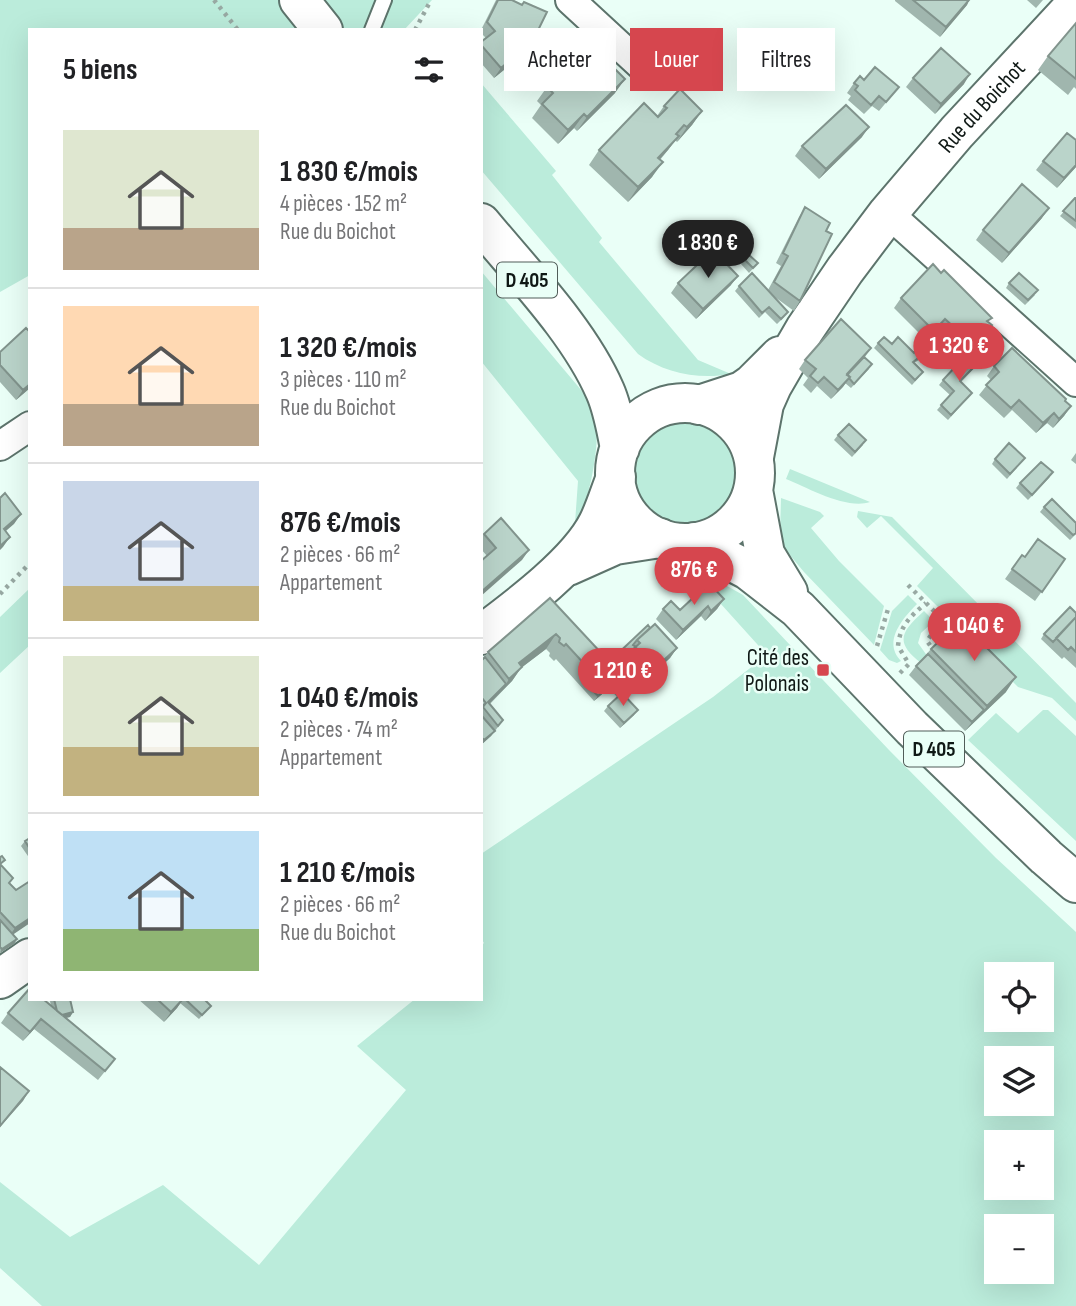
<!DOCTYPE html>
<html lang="fr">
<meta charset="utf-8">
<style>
body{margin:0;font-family:"Sofia Sans Condensed",sans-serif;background:#f2f2f2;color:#202124;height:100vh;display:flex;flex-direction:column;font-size:26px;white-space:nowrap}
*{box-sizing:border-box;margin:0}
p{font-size:23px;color:#757577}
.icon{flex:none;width:38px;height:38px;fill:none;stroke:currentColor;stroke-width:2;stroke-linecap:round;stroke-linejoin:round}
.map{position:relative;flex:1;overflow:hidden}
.sheet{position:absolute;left:28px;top:28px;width:455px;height:973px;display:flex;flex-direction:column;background:#fff;border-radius:0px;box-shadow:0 7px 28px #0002}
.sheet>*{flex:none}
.top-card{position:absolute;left:504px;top:28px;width:466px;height:63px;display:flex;gap:14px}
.buttons{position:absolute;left:984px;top:962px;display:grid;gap:14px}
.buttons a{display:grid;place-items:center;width:70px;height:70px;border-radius:0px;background:#fff;box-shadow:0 7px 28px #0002;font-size:35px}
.price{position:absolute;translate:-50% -60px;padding:0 16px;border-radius:24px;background:#d6464e;color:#fff;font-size:23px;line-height:46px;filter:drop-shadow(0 2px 4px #0008)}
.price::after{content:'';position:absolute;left:50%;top:42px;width:21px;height:16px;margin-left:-10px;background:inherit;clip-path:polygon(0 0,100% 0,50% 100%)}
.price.current{background:#222;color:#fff}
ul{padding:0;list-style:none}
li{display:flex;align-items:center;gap:21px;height:175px;padding:0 35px}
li+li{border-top:2px solid #e0e0e0}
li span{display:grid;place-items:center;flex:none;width:196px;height:140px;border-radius:0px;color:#555}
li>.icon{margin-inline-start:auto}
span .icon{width:84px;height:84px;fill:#fffc;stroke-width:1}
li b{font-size:30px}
h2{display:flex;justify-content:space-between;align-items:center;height:84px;padding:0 35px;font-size:30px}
.chip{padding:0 24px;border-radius:0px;background:#fff;box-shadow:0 7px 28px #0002;font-size:24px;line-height:63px}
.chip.current{background:#d6464e;color:#fff}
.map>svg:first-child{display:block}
.green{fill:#bbecdb;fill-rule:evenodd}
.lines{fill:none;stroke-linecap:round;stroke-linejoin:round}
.lane-casing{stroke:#5d746c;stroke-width:18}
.street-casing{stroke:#5d746c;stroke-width:32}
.secondary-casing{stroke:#5d746c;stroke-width:42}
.primary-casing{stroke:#5d746c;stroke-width:42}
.path{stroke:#98a9a3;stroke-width:4.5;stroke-dasharray:3.5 5;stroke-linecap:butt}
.lane{stroke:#fff;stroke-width:14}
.street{stroke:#fff;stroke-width:28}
.secondary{stroke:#fff;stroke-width:38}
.primary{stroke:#fff;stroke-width:38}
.wall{fill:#a0b6ae}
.shaded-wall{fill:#82948d}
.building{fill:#bad4ca;stroke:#82948d;stroke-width:2}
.poi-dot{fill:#d6464e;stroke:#eafff7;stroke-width:2.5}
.labels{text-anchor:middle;stroke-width:5;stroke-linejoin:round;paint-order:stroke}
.shield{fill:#eafff7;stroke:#515d59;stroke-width:2}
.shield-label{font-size:21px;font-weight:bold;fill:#0f1815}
.street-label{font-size:23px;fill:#0f1815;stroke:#eafff7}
.poi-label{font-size:23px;fill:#0f1815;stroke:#eafff7;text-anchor:end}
</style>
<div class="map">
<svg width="1076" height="1306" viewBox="0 0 1076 1306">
<rect width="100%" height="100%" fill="#eafff7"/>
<path class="green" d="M0,0h432l-28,30h-374v245l-30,17z
M481,83l75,88 -4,4 50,63 -3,4 99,118 33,14c-32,6 -67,-1 -93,-20l-157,-184z
M481,271l106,126c4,8 7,16 9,25 4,22 -7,85 -21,101l3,-42 -97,-120z
M629 474a57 57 0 1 1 114 0a57 57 0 1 1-114 0Z
M790,469l80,33c-23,8 -62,-14 -84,-23z
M781,498l39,14 4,4 -13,12 28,33 45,45 -10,39 -70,-73 -20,-24 -4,-13z
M858,511l34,6 184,186v18l-24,-23 -34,-11 -101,-101 16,-18 -52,-52 -14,12 -10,-11z
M666,569l54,13 23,13 146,155 107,108 80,74v374h-1034l-42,-38v-86l70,55 93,-52 96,80 147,-175 -49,-44 58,-47h66v-53l3,-3 -3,-5v-84l232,-157 54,-42 -56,-62 -18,-13 -33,-10zM996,975h45v45h-45zM996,1059h45v45h-45zM996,1143h45v45h-45zM996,1227h45v45h-45z
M30,588v57l-30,28v-56z
M908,595l9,9c-14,14 -35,38 -16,57l-4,2 -8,-3 -9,-10 12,-39z
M924,611l10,10 -13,12 -3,10 10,14 -7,6c-27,-21 -20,-31 3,-52z
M1043,710h5l28,26v105l-108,-101 28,-27 22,20z"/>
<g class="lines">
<defs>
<path id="lane" d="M372,30l12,-30"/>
<path id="street" d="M570,0l77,71
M888,213l188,169
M0,446l30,-20"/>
<g id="secondary">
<path d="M699,405l43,-14 10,-7 28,-28"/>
<path id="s1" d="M754,457l10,-53 8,-18 33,-57 40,-59 43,-57 69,-81 119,-128"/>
<path d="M568,566l47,-21 45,-7"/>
<path d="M481,635c36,-27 97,-72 117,-112 7,-14 12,-31 18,-46"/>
<path d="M0,979l30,-21"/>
</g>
<path id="primary" d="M299,0l24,30
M481,223c42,51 98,108 124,168 8,18 11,38 15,57
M615 473a70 70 0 1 1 140 0a70 70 0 1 1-140 0Z
M753,490l12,64 23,38
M694,542l54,28 50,39 114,119 134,129 30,26"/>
</defs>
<use href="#lane" class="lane-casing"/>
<use href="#street" class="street-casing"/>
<use href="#secondary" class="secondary-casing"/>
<use href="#primary" class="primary-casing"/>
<path class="path" d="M214,0l24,30
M415,30l16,-30
M908,585l34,34 -15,22 7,10
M0,594l30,-31
M877,646l11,-37
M900,673l9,-9 -11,-18c2,-21 13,-30 28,-43"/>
<use href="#lane" class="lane"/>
<use href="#street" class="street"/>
<use href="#secondary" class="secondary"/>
<use href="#primary" class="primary"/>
</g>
<path class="wall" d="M496,0h16l12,59 -7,10 -7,-4 -16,13 -13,-15v-21l5,-4 -5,-5v-3z
M895,0h74l-2,5 -27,32 -45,-36z
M1027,0h16l-7,8z
M1076,23v66l-2,-2 -6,8 -30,-25 10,-14z
M913,78l51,6 -29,30 -29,-27z
M864,80l35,7 -20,24 -7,-5 -8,8 -16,-14 3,-4 -4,-3 7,-10z
M547,87l68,6 -38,38 -3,-3 -16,16 -26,-26 9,-13 -4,-4z
M664,106l38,5 -10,14 -15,17 -2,-2 -7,10 -8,10 -8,17 -24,25 -39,-37 10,-15 58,-34z
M862,137l-43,42 -24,-23 7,-10z
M1076,140v27l-19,21 -21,-18 7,-9z
M1076,198v31l-16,-13z
M805,207l21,24 -26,70 -6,10 -22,-16 12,22 -7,7 -12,-12 -6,6 -24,-27 4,-5 29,4 13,-24 -5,-3 23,-46z
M1042,218l-40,45 -26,-23 7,-10z
M744,259l14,4 -9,10 -8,-9z
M678,283l53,2 -35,34 -25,-26z
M1009,283l26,12 -10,10 -19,-17z
M901,298l84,37 -10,11 -5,-4 -8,9 -2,-2 -7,9 -22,-21 -4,4 -33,-33z
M30,332v56l-14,12 -16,-18v-30z
M878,343l14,1 27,16 -5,3 5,14 -7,8 -38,-37z
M871,348l-6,9 4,12 -18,19 -6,-5 -14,16 -14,-13 -6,7 -8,-8 5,-7 -9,-9 6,-9z
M977,365l-16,17 11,11 -24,27 -11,-10 13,-15 -11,-10 4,-5z
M994,366l71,35 6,5 -7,10 -11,12 -6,-5 -11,10 -24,-23 -8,8 -25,-23 12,-15 -4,-4z
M838,435l25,10 -11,12 -18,-17z
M1076,453v11l-5,-4z
M1025,458l-18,21 -15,-15 3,-5z
M1050,477l-22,23 -12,-12 4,-5z
M1044,507l32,16v11l-6,6 -30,-28z
M484,534l38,26 -35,-4 -6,-7v-11z
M1022,555l3,2 40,2 -30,42 -30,-22z
M550,598l47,67 27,31 10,19 -14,13 -16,-17 4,-5 9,-9 -8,-9 -15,13 -38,-42 -2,2 -5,-5 1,-3 -4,-4 -25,19 -9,13 -22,23 13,16 -12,16 -10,9v-84l7,-9z
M724,599l-7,10 -12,12 -4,-5 -25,24 -20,-21 7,-10 17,1z
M1076,613v55l-12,-11 -2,2 -21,-20 3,-5z
M648,625l29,23 -7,10 -35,33 -26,-27 3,-5z
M931,649l75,43 -41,39 -56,-56 7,-9z
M30,838v21l-9,-13 4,-5z
M0,857l1,8 9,18 6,7 14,-9 -17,53 4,5 -3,5 -14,9z
M51,999h19l3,13 -3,5 -4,1 49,41 -17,21 -64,-51 -11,12 -22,-18 7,-10 43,-7 -1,-5z
M138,999h45l-6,9 -13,14z
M183,999h21l7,7 -12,13 -19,-16z"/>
<path class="shaded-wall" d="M969,0l-2,5 -27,32 6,-10z
M516,55l-6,10 -16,13 7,-10z
M970,74l-6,10 -29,30 6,-10z
M625,79l-10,14 -38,38 10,-14z
M702,111l-10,14 -15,17 10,-15z
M584,114l-10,14 -16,16 10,-14z
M869,127l-7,10 -43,42 7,-10z
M679,136l-11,14 -20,22 10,-14z
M663,162l-11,15 -24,25 10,-15z
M1076,165v2l-19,21 7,-10z
M1049,208l-7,10 -40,45 7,-10z
M738,276l-7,9 -35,34 7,-10z
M850,377l-7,10 -12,12 7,-9z
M30,384v4l-14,12 7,-10z
M1071,406l-7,10 -11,12 6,-9z
M1054,413l-7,10 -11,10 7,-10z
M21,514l-7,10 -14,12 4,-7z
M10,537l-7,10 -3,3v-4z
M529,550l-7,10 -41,36v-4z
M724,599l-7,10 -12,12 6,-10z
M708,606l-7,10 -25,24 7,-10z
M556,634l-10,15 -25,19 -9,13 -28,28 4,-7 18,-18 13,-21z
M677,648l-7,10 -35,33 6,-10z
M604,656l-10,14 -12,8 7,-9z
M1016,677l-10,15 -41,39 7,-9z
M613,683l-4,5 -15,13 4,-5z
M638,710l-4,5 -14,13 4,-5z
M503,720l-12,16 -10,9 3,-5 11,-9z
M30,918v5l-22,15 7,-10z
M17,939l-3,5 -14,9 2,-4z
M183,999l-6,9 -13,14 7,-10z
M73,1012l-3,5 -15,3 3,-5z
M41,1019l-7,10 -11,12 7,-9z
M29,1091l-6,10 -23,26v-1z"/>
<path class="building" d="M498,0h14l10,5 2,-3 23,10 -23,47 -8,-4 -15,13 -20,-23v-3l14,-11 -8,-9z
M913,0h56l-23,27z
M1076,23v56l-28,-23z
M941,48l29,26 -29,30 -28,-26z
M600,54l25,25 -38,38 -3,-3 -16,16 -26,-26 11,-11 -6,-6 29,-29 5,4 6,-7 7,6z
M875,67l24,20 -13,15 -7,-6 -8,9 -16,-15 3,-4 -4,-3 6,-7 4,4z
M680,89l22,22 -15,16 -3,-2 -8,9 3,2 -21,22 5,4 -25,25 -39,-37 45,-47 14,14 9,-9 -3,-2z
M846,105l23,22 -43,42 -24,-23z
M1067,133l9,7v25l-12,13 -21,-17z
M1022,184l27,24 -40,45 -26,-23z
M1075,198h1v23l-13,-10z
M805,207l25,16 -4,8 6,3 -32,67 -26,-19 14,-26 -5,-3z
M713,250l25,26 -35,33 -25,-26z
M749,255l9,8 -5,5 -9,-9z
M933,264l8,9 3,-3 48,48 -5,3 5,4 -10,11 -5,-4 -8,9 -24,-22 -11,12 -33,-33z
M752,273l36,39 -7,7 -12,-12 -7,6 -23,-27z
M1019,273l19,17 -10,10 -19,-17z
M841,319l30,29 -24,26 3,3 -12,13 -14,-13 -6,6 -8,-7 6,-7 -11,-9z
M942,324l21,21 -7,8 -22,-21z
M26,328l4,4v52l-7,6 -23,-25v-13z
M884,337l8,7 6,-7 16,16 2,-3 6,5 -9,7 10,10 -8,8 -37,-37z
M1012,348l54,51 -1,2 6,5 -12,13 -5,-6 -11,10 -24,-23 -8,8 -25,-23 13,-13 -5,-6z
M971,350l10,10 -21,21 12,12 -21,22 -10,-10 13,-14 -11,-11z
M864,357l8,7 -18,20 -5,-6 1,-1 -3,-2z
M849,424l17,16 -11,12 -17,-17z
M1009,443l16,15 -15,16 -15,-15z
M1041,462l12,10 -21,23 -12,-12z
M5,493l16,21 -17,15 6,8 -10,9v-48z
M1052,499l24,24v10l-3,2 -29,-28z
M501,518l28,32 -48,42v-31l15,-13 -12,-14z
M1038,539l27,20 -23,33 -30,-23 10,-14 3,2z
M709,583l15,16 -13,12 -3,-5 -25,24 -20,-21 8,-8 9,9z
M550,598l54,58 -15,13 -23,-25 -2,2 -5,-4 1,-4 -4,-4 -37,29 3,4 -13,12 -21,-27z
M1070,607l6,6v4l-23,25 -9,-8z
M1076,617v35l-5,-5 -3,3 -12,-12z
M960,621l56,56 -29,29 -56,-57z
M655,624l22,24 -36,33 -20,-21 19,-17 -3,-3z
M648,625l2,3 -13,12 -4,5 3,2 -15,13 -3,5 -6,-6z
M928,654l56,56 -12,12 -56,-56z
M485,657l21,27 -18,18 15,18 -5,6 -15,-19 3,-4 -5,-6v-36z
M597,665l12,14 3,-3 15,16 -3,3 -11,-12 -15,13 -16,-18z
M622,693l16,17 -14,13 -16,-17z
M481,697l5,6 -5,4z
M481,715l14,16 -11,9 -3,-3z
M30,838v11l-5,-8z
M2,856l3,4 -5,4 13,14 -4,5 7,7 14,-9v37l-15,10 -15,-16v-55z
M0,920l17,19 -15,10 -2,-2z
M30,988v11h13l72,60 -10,12 -64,-52 -11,13 -22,-19z
M54,999h16l3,13 -11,3 -5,-4z
M157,999h26l-12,13z
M185,999h19l7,7 -9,9z
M0,1067l29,24 -29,35z"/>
<rect class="poi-dot" x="816" y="663" width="14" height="14" rx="3.5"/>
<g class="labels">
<g class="shield">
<rect x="497" y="262.5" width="60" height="35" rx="5"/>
<rect x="904" y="731.5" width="60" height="35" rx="5"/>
</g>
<g class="shield-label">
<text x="527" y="287">D 405</text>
<text x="934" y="756">D 405</text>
</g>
<g class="street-label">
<text dy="8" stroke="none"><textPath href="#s1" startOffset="424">Rue du Boichot</textPath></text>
</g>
<g class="poi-label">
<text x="809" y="665">Cité des<tspan x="809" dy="26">Polonais</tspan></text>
</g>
</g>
</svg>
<div class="buttons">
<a><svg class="icon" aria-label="locate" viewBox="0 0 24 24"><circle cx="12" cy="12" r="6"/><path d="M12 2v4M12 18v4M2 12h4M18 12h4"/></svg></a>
<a><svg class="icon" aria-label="layers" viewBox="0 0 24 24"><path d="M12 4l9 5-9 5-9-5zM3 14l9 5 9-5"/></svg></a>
<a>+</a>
<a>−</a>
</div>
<b class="price current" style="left:708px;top:280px">1 830 €</b>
<b class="price" style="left:959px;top:383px">1 320 €</b>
<b class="price" style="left:694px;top:607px">876 €</b>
<b class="price" style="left:974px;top:663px">1 040 €</b>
<b class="price" style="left:623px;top:708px">1 210 €</b>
<div class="top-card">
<a class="chip">Acheter</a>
<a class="chip current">Louer</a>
<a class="chip">Filtres</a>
</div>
<section class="sheet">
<h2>5 biens<svg class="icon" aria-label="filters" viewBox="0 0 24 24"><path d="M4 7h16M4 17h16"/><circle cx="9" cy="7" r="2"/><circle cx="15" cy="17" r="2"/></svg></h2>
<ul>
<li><span style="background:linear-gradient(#dfe7d0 70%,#b9a48a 0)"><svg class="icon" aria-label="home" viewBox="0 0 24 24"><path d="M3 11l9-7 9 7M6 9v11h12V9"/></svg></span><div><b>1 830 €/mois</b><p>4 pièces · 152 m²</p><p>Rue du Boichot</p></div></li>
<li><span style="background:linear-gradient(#ffd9b3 70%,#b9a48a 0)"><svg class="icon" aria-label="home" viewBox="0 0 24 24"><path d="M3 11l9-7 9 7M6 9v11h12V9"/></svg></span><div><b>1 320 €/mois</b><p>3 pièces · 110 m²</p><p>Rue du Boichot</p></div></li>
<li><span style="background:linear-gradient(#c9d6e8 75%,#c2b280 0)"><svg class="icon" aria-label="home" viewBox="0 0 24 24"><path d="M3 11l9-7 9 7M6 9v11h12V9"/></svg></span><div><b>876 €/mois</b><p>2 pièces · 66 m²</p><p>Appartement</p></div></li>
<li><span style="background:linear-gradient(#dfe7d0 65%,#c2b280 0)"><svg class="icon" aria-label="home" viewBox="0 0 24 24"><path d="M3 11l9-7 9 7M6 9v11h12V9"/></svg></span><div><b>1 040 €/mois</b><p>2 pièces · 74 m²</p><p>Appartement</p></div></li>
<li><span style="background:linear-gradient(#bfe0f5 70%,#8fb573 0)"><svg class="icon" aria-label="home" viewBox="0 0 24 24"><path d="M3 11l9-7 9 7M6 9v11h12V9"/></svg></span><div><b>1 210 €/mois</b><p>2 pièces · 66 m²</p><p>Rue du Boichot</p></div></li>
</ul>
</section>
</div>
